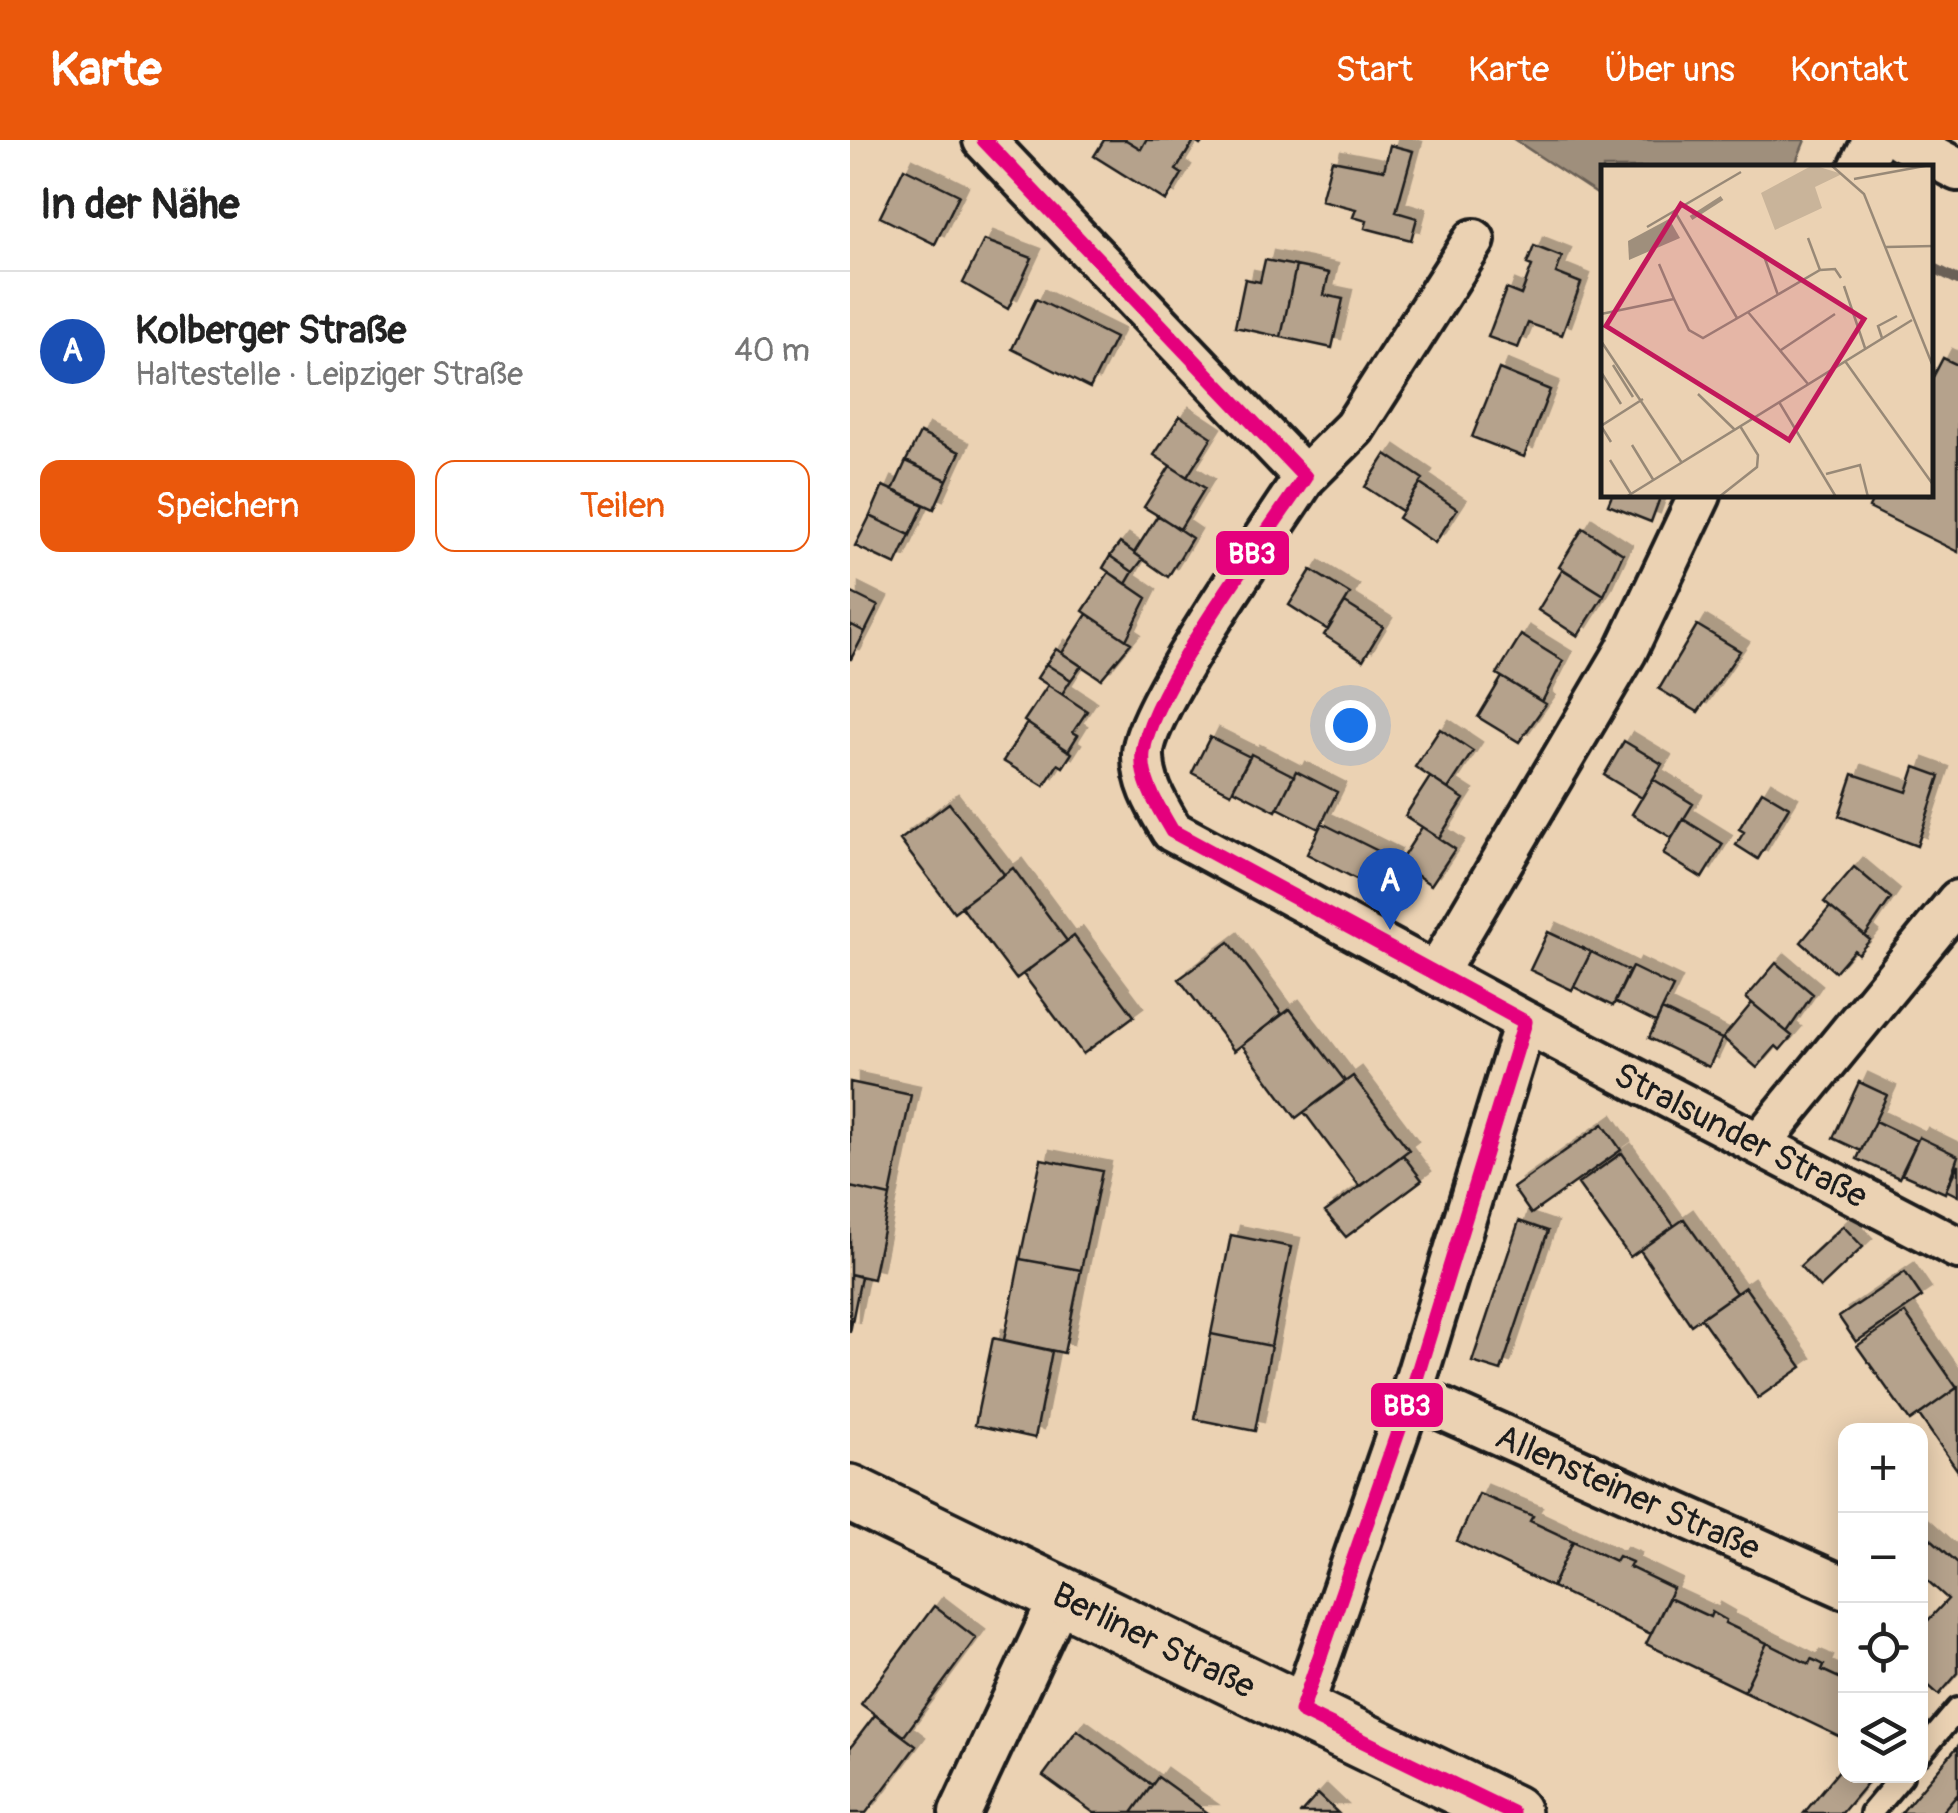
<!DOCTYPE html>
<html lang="de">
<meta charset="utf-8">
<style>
:root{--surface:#fff;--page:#f6f6f6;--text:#222;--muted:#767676;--line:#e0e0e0;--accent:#ea580c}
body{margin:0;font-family:Pangolin,sans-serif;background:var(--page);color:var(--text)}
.controls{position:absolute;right:30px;bottom:30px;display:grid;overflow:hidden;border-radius:20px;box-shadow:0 5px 25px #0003}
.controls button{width:90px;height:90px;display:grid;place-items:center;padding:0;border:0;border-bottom:2px solid var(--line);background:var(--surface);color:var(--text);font:50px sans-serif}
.you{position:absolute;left:500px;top:585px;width:35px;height:35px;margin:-25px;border:8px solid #fff;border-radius:50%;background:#1a73e8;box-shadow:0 0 0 15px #1a73e833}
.badge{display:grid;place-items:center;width:65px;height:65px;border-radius:50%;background:var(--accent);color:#fff;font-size:32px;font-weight:700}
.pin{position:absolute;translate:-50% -82px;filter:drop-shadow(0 2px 5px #0008)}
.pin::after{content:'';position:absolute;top:52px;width:35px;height:30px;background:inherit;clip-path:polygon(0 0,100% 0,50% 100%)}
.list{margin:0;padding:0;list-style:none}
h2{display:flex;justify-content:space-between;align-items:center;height:130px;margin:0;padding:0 40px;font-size:42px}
h2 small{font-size:32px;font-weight:400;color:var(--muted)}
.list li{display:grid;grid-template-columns:65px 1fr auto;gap:30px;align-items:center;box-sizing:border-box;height:160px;padding:0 40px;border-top:2px solid var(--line)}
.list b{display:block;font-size:38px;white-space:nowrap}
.list p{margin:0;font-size:32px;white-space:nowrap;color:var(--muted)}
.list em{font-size:32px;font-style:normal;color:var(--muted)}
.actions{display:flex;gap:20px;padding:30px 40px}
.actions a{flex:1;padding:22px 0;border:2px solid var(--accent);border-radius:20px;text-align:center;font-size:35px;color:var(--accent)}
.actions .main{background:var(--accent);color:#fff}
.icon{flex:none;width:55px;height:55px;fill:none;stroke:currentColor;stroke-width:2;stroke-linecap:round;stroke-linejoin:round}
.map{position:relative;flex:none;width:1108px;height:1673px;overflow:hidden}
header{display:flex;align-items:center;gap:60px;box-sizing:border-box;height:140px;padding:0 50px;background:var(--accent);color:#fff}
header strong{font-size:48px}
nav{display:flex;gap:55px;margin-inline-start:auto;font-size:35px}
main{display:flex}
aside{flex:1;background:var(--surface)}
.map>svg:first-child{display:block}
.water{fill:#9f8f7c;stroke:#6b6156;stroke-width:2.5}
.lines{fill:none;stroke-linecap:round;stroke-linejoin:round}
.stream{stroke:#6b6156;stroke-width:10}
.building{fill:#b5a28c;stroke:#1c1c1c;stroke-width:2.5;filter:url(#shadow)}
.service-casing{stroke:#1c1c1c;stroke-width:28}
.minor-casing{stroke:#1c1c1c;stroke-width:48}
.secondary-casing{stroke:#1c1c1c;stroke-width:62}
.service{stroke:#ebd2b3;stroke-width:20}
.minor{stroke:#ebd2b3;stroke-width:40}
.secondary{stroke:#ebd2b3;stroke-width:55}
.bus-1-casing{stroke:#ebd2b3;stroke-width:22}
.bus-1{stroke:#e5007d;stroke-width:15}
.labels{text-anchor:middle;stroke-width:8;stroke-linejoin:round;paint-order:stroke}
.street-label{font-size:35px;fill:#1c1c1c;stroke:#ebd2b3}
.inset-river{fill:none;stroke:#9f8f7c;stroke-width:5}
.inset-road{fill:none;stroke:#988977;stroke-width:2.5}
.view{fill:#c2185b;fill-opacity:0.15;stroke:#c2185b;stroke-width:5}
.inset-edge{fill:none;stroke:#1c1c1c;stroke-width:5}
.line-badge{stroke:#ebd2b3;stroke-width:4}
.badge-label{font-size:28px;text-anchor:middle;font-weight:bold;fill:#fff}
</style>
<header>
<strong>Karte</strong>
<nav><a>Start</a><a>Karte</a><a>Über uns</a><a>Kontakt</a></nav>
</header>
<main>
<aside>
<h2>In der Nähe<small></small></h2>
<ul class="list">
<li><span class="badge" style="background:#1a4fb4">A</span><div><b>Kolberger Straße</b><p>Haltestelle · Leipziger Straße</p></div><em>40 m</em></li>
</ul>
<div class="actions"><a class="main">Speichern</a><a>Teilen</a></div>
</aside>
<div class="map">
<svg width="1108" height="1673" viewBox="0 0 1108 1673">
<defs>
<filter id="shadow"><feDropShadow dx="9" dy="-9" stdDeviation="0" flood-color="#0004"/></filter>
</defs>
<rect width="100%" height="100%" fill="#ebd2b3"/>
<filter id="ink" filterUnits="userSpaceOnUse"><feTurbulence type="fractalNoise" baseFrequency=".01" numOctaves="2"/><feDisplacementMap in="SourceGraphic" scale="20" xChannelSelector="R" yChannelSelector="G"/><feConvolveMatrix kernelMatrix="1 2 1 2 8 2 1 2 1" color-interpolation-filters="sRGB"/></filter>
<g filter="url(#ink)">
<!-- water -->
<path class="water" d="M 665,0 L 955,0 L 944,27 L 753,28 L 753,58 Z"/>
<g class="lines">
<!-- stream -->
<path class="stream" d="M 1080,126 L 1108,140"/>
</g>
<!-- building -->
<path class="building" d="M 254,0 L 276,0 L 291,9 L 296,0 L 354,0 L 350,5 L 344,1 L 326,30 L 332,34 L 316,61 L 244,16 Z
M 540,5 L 563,11 L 546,72 L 567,78 L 561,100 L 515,88 L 517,81 L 503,77 L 506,69 L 471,60 L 482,20 L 534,30 Z
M 54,28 L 109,55 L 85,104 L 30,77 Z
M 134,100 L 182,118 L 158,169 L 113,143 Z
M 684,106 L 712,117 L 706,133 L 731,143 L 712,195 L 678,183 L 668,208 L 638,197 L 656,149 L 671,155 L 682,126 L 677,124 Z
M 415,120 L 446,126 L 431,197 L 385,187 L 395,139 L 410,142 Z
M 446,126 L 479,133 L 474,155 L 493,159 L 482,208 L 431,197 Z
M 186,159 L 265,198 L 240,248 L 162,209 Z
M 1093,218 L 1108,225 L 1108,412 L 1019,368 L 1025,355 L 1080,355 L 1080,243 Z
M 649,229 L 700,250 L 674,317 L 622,297 Z
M 330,276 L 362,297 L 337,337 L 304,315 Z
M 70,293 L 110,312 L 97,340 L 56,321 Z
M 536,314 L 573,339 L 552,371 L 515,347 Z
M 56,321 L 97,340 L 84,369 L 43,350 Z
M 320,326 L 355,348 L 330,389 L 294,367 Z
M 570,344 L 607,369 L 585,403 L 548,378 Z
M 33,346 L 74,365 L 60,395 L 20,376 Z
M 762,355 L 811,355 L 801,382 L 758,365 Z
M 308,375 L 342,398 L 318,437 L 284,413 Z
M 20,376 L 60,395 L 46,425 L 5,406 Z
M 733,388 L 773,414 L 754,455 L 709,427 Z
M 270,403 L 293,419 L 283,432 L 260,416 Z
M 260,416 L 283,432 L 276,444 L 253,428 Z
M 713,429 L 754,455 L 728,496 L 688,470 Z
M 461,430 L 500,454 L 478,490 L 439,465 Z
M 259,432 L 297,458 L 276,500 L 233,471 Z
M 0,452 L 28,466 L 15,492 L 0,484 Z
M 495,463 L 533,487 L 513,520 L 474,495 Z
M 237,474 L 281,503 L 251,539 L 212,513 Z
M 0,484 L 15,492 L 1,519 L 0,519 Z
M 847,485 L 890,511 L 848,572 L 809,549 Z
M 671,495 L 713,521 L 692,562 L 647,534 Z
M 206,509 L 231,526 L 221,540 L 196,524 Z
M 196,524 L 221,540 L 212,554 L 187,538 Z
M 652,537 L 696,564 L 669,602 L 628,577 Z
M 198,545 L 237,571 L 223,592 L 228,595 L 218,611 L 174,581 Z
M 177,583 L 222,613 L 213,627 L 208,624 L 194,646 L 153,621 Z
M 590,589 L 623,611 L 598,649 L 565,627 Z
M 360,597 L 400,617 L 381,653 L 342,633 Z
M 774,601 L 812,624 L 792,658 L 754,635 Z
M 401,614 L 444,636 L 426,671 L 383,649 Z
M 1065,627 L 1090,636 L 1067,706 L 989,676 L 1003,634 L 1057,652 Z
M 446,631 L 487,652 L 469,689 L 428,668 Z
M 580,637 L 614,659 L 589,698 L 555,676 Z
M 803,639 L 843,664 L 822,698 L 782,674 Z
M 912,651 L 939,667 L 908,719 L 886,705 L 894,692 L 889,689 Z
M 99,663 L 154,734 L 104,772 L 50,700 Z
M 833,679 L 873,704 L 852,738 L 813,714 Z
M 472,683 L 542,718 L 526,749 L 457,714 Z
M 572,687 L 605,709 L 581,745 L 549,723 Z
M 1004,727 L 1041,758 L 1015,796 L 974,762 Z
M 163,728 L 217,801 L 166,839 L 111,766 Z
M 980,767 L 1020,800 L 1008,814 L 1004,810 L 985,832 L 951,802 Z
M 698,792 L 741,812 L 722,850 L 680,830 Z
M 224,796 L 284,876 L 233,914 L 173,834 Z
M 379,802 L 432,874 L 384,911 L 329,839 Z
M 741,812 L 779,831 L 763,866 L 724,847 Z
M 926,823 L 963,854 L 937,892 L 896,858 Z
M 782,827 L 823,847 L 806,882 L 765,862 Z
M 902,863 L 942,896 L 930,910 L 926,906 L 907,928 L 873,898 Z
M 440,869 L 495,941 L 446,978 L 392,905 Z
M 812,870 L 872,899 L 859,927 L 799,898 Z
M 503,936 L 559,1010 L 510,1047 L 454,972 Z
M 0,942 L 61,955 L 40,1056 L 0,1047 Z
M 1009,942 L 1037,955 L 1011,1011 L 983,998 Z
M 1025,981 L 1067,1001 L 1049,1038 L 1007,1019 Z
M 753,984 L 771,1010 L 681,1074 L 663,1048 Z
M 1069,997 L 1108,1016 L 1095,1053 L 1052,1034 Z
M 772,1013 L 824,1086 L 780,1117 L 728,1044 Z
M 553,1015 L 572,1040 L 496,1097 L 475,1072 Z
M 191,1019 L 252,1031 L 231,1130 L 170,1119 Z
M 1108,1024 L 1108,1056 L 1096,1050 Z
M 0,1047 L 40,1056 L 23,1139 L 0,1134 Z
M 834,1079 L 886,1153 L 841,1185 L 790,1110 Z
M 669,1081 L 698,1091 L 651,1231 L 622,1222 Z
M 993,1086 L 1013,1107 L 970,1148 L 950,1126 Z
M 381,1095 L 441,1107 L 421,1206 L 361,1194 Z
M 170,1119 L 231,1130 L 214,1213 L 154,1200 Z
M 1055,1132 L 1072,1157 L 1006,1202 L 989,1177 Z
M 0,1134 L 11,1137 L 0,1192 Z
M 895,1147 L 952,1227 L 908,1258 L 851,1178 Z
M 1055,1173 L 1107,1248 L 1060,1281 L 1007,1206 Z
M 361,1194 L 421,1206 L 405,1291 L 345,1279 Z
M 143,1198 L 202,1211 L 185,1298 L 125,1285 Z
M 1108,1247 L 1108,1331 L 1069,1275 Z
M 629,1354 L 683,1376 L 680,1381 L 723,1401 L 702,1447 L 607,1401 Z
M 1070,1389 L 1108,1423 L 1108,1533 L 1089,1555 L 1070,1538 L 1070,1489 L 1098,1459 L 1070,1434 Z
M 723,1401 L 765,1421 L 768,1416 L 782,1422 L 779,1427 L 823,1448 L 801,1494 L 702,1447 Z
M 819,1458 L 860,1477 L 862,1472 L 876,1480 L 875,1483 L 917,1503 L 894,1551 L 796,1504 Z
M 84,1466 L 126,1498 L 54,1596 L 11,1564 Z
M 917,1503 L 959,1524 L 961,1519 L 968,1522 L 974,1525 L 972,1530 L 996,1541 L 996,1587 L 990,1597 L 894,1551 Z
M 25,1575 L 66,1606 L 16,1673 L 0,1673 L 0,1608 Z
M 227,1590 L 302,1645 L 282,1673 L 244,1673 L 193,1636 Z
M 1108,1606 L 1108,1653 L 1091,1673 L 1051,1673 Z
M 996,1622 L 996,1636 L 1023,1636 L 992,1673 L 954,1673 Z
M 308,1637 L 358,1673 L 282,1673 Z
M 1108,1653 L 1108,1673 L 1091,1673 Z
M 468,1654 L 488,1673 L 451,1673 Z"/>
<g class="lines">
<!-- service casing -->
<g class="service-casing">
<path id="service" d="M 1070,1614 L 1108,1569
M 1021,1673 L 1052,1636"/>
</g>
<!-- minor casing -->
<g class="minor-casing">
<path id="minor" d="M 134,0 L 455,337 C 423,387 295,567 293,613 C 292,643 308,667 322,691 L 675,882 L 561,1255 L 451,1571
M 1052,0 L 1108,30
M 1010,28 L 1024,0
M 455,337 L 504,288 L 624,100
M 587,832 L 776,511 L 850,355
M 675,882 L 1108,1108
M 909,1004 L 1108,761
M 561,1255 L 996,1448
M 110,1673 L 211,1456"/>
</g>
<!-- secondary casing -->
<g class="secondary-casing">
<path id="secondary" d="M 0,1353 L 662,1673"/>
</g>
<!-- service -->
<use href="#service" class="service"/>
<!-- minor -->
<use href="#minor" class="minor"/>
<!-- secondary -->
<use href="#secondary" class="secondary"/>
<!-- bus-1 casing -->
<g class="bus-1-casing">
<path id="bus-1" d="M 134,0 L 455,337 C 416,396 300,550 293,613 C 290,641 309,668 322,691 L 675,882 L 561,1255 L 451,1571 L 662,1673"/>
</g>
<!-- bus-1 -->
<use href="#bus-1" class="bus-1"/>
</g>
</g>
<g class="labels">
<!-- street labels -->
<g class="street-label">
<text transform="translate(891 995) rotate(27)" y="12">Stralsunder Straße</text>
<text transform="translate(778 1352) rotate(24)" y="12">Allensteiner Straße</text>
<text transform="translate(304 1500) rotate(26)" y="12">Berliner Straße</text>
</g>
</g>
<!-- overview -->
<g transform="translate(751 25)">
<rect width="332" height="332" fill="#ebd2b3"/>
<path d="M 212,0 L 241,9 L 214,22 L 221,43 L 174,65 L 160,28 Z" fill="#c9b49a"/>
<path d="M 68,54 L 79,73 L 28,95 L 27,76 Z" fill="#9f8f7c"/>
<path class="inset-river" d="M 90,53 L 121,33"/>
<path class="inset-road" d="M 230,0 L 263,29 L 333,204M 253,14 L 329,0M 74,47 L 136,153M 46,62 L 140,7M 207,73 L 219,105M 285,82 L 333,81M 163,91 L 177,130M 58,99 L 73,134M 243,121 L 264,183M 147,147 L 219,105 L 234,104 L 240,113M 0,149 L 73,134 L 88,165 L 102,173 L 147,147 L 207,219M 281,173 L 277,161 L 296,151M 0,176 L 81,298M 180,185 L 234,149M 244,196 L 333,321M 12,200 L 32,232M 0,207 L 20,239M 97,229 L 134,265M 178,237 L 235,332M 10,277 L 0,261 L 42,234M 31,280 L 53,316M 9,295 L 30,329M 225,309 L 259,300 L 267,332M 25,332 L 311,155M 118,332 L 156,302 L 157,290 L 139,261"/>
<path class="view" d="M 80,39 L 263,154 L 188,275 L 5,161 Z"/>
<rect width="332" height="332" class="inset-edge"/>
</g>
<g class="line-badge">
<rect x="364" y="389" width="77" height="48" rx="10" fill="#e5007d"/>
<rect x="519" y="1241" width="76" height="48" rx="10" fill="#e5007d"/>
</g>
<g class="badge-label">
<text x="402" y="423">BB3</text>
<text x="557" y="1275">BB3</text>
</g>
</svg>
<div class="controls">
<button>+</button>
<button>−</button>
<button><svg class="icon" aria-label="locate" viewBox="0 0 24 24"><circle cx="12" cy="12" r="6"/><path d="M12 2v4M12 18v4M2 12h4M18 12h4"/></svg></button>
<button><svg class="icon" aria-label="layers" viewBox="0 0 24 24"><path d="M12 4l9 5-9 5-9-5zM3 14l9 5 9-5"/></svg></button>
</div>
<div class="you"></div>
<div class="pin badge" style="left:540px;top:790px;background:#1a4fb4">A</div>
</div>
</main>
